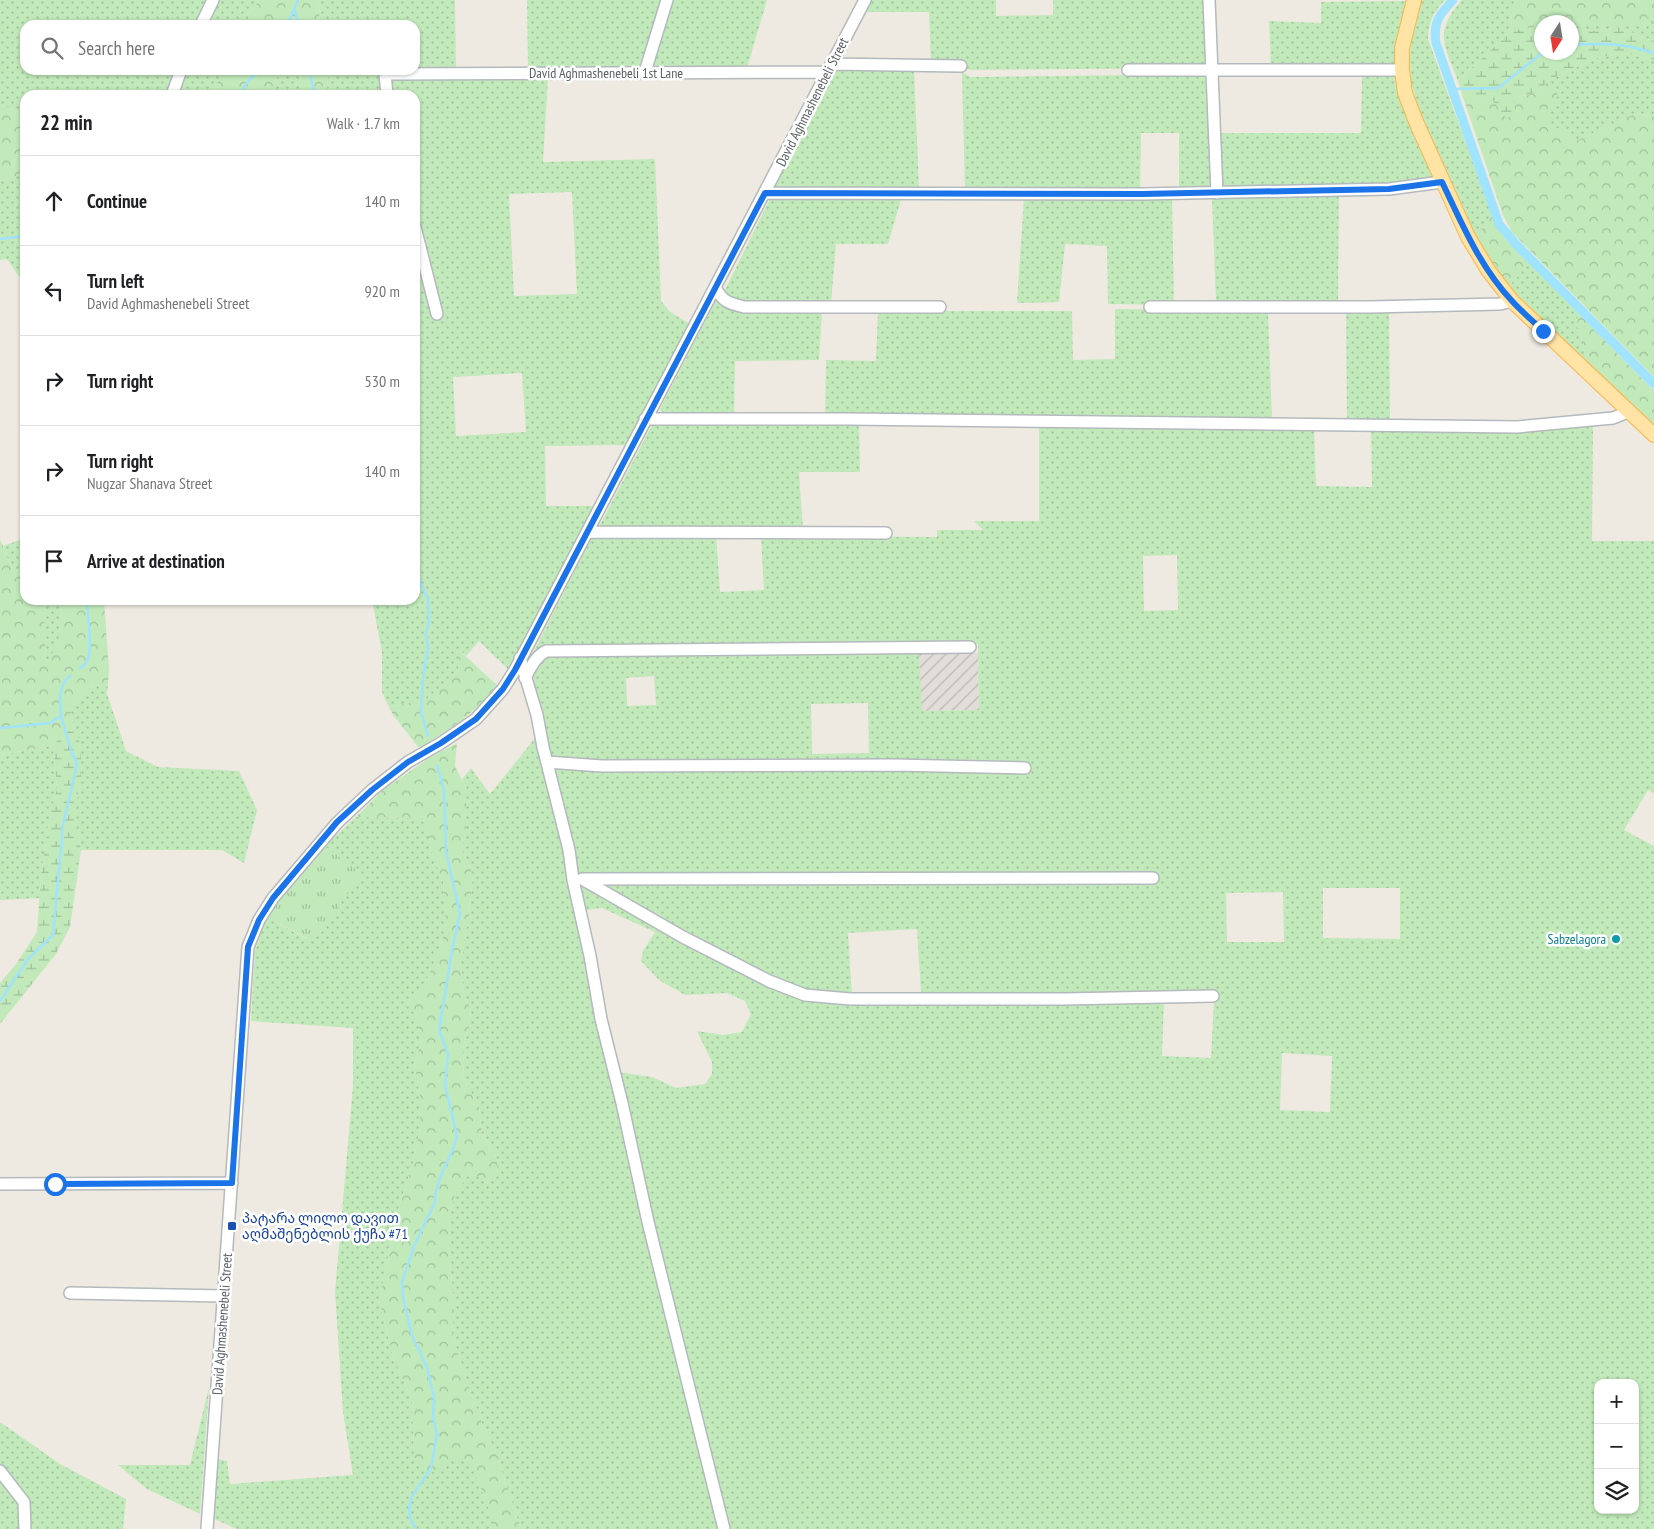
<!DOCTYPE html>
<meta charset="utf-8">
<style>
:root{--surface:#fff;--page:#f6f6f6;--text:#202124;--muted:#757577;--line:#e0e0e0}
body{margin:0;font-family:"PT Sans Narrow","Noto Sans Georgian",sans-serif;background:var(--page);color:var(--text)}
.controls{position:absolute;right:15px;bottom:15px;display:grid;overflow:hidden;border-radius:10px;box-shadow:0 1px 4px #0004}
.controls button{width:45px;height:45px;display:grid;place-items:center;padding:0;border:0;border-bottom:1px solid var(--line);background:var(--surface);color:var(--text);font:25px sans-serif}
.compass{position:absolute;left:1534px;top:15px;width:45px;height:45px;border-radius:50%;background:var(--surface);box-shadow:0 1px 4px #0004;rotate:192deg}
.stop{position:absolute;width:15px;height:15px;margin:-11px;border:4px solid #1a73e8;border-radius:50%;background:#fff}
.stop.end{background:#1a73e8;border-color:#fff;box-shadow:0 1px 5px #0008}
.list{margin:0;padding:0;list-style:none}
h2{display:flex;justify-content:space-between;align-items:center;height:65px;margin:0;padding:0 20px;font-size:21px}
h2 small{font-size:16px;font-weight:400;color:var(--muted)}
.list li{display:grid;grid-template-columns:32px 1fr auto;gap:15px;align-items:center;box-sizing:border-box;height:90px;padding:0 20px;border-top:1px solid var(--line)}
.list b{display:block;font-size:19px;white-space:nowrap}
.list p{margin:0;font-size:16px;white-space:nowrap;color:var(--muted)}
.list em{font-size:16px;font-style:normal;color:var(--muted)}
.icon{flex:none;width:28px;height:28px;fill:none;stroke:currentColor;stroke-width:2;stroke-linecap:round;stroke-linejoin:round}
.map{position:relative;flex:none;width:1654px;height:1529px;overflow:hidden}
.search{position:absolute;background:var(--surface);box-shadow:0 1px 4px #0004;left:20px;top:20px;width:400px;height:55px;display:flex;align-items:center;gap:12px;box-sizing:border-box;padding:0 18px;border-radius:15px;color:var(--muted);font-size:19px}
.panel{position:absolute;background:var(--surface);box-shadow:0 1px 4px #0004;left:20px;top:90px;width:400px;height:515px;border-radius:15px}
.map>svg:first-child{display:block}
.industrial{fill:url(#industrial-furrows)}
.grass{fill:url(#grass-dots);fill-rule:evenodd}
.forest{fill:url(#forest-crowns)}
.wetland{fill:url(#wetland-marsh)}
.park{fill:url(#park-tufts)}
.lines{fill:none;stroke-linecap:round;stroke-linejoin:round}
.stream{stroke:#a0e3ff;stroke-width:2.5}
.canal{stroke:#a0e3ff;stroke-width:9}
.minor-casing{stroke:#b4b9bd;stroke-width:14}
.major-casing{stroke:#ffb349;stroke-width:16}
.minor{stroke:#fff;stroke-width:11}
.major{stroke:#ffe4a5;stroke-width:14}
.route{stroke:#1a73e8;stroke-width:6}
.culture-dot{fill:#0f9aa8;stroke:#fff;stroke-width:2}
.transit-dot{fill:#1a4fb4;stroke:#fff;stroke-width:2}
.labels{text-anchor:middle;stroke-width:5;stroke-linejoin:round;paint-order:stroke}
.street-label{font-size:14px;fill:#5a6064;stroke:#fff}
.culture-label{font-size:14px;fill:#0d838f;stroke:#fff;text-anchor:end}
.transit-label{font-size:14px;fill:#164399;stroke:#fff;text-anchor:start}
</style>
<div class="map">
<svg width="1654" height="1529" viewBox="0 0 1654 1529">
<defs>
<pattern id="industrial-furrows" width="10" height="10" patternUnits="userSpaceOnUse" patternTransform="scale(1.25)"><rect width="10" height="10" fill="#e2ddd9"/><path d="M-1 1l2-2M0 10L10 0M9 11l2-2" fill="none" stroke="#bab7b4"/></pattern>
<pattern id="grass-dots" width="8" height="8" patternUnits="userSpaceOnUse" patternTransform="scale(1.25)"><rect width="8" height="8" fill="#c1e9ba"/><path d="M2 2h.1M6 6h.1" fill="none" stroke="#a0c09b" stroke-width="1.8" stroke-linecap="round"/></pattern>
<pattern id="forest-crowns" width="20" height="18" patternUnits="userSpaceOnUse" patternTransform="scale(1.25)"><rect width="20" height="18" fill="#c1e9ba"/><path d="M2 6a3 3 0 1 1 6 0M12 15a3 3 0 1 1 6 0" fill="none" stroke="#a0c09b"/></pattern>
<pattern id="wetland-marsh" width="20" height="14" patternUnits="userSpaceOnUse" patternTransform="scale(1.25)"><rect width="20" height="14" fill="#c1e9ba"/><path d="M1 5h8M5 5V1M11 12h8M15 12V8" fill="none" stroke="#a0c09b"/></pattern>
<pattern id="park-tufts" width="24" height="20" patternUnits="userSpaceOnUse" patternTransform="scale(1.25)"><rect width="24" height="20" fill="#c1e9ba"/><path d="M3 7l-1-3M5 7V3M7 7l1-3M15 17l-1-3M17 17v-4M19 17l1-3" fill="none" stroke="#a0c09b"/></pattern>
</defs>
<rect width="100%" height="100%" fill="#eeeae1"/>
<!-- industrial -->
<path class="industrial" d="M 919,653 L 978,653 L 979,710 L 921,711 Z"/>
<!-- grass -->
<path class="grass" d="M 0,0 L 260,0 L 239,25 L 25,25 L 25,70 L 223,70 L 212,95 L 25,95 L 25,115 L 0,104 Z
M 320,0 L 455,0 L 456,70 L 528,69 L 527,0 L 662,0 L 638,76 L 548,77 L 543,162 L 655,159 L 661,301 L 670,312 L 690,324 L 628,445 L 545,446 L 546,506 L 597,506 L 510,671 L 479,641 L 466,656 L 461,651 L 458,670 L 427,699 L 389,707 L 382,692 L 382,652 L 372,600 L 415,600 L 415,95 L 329,95 L 327,89 L 328,70 L 415,70 L 415,25 L 319,25 ZM 572,192 L 577,294 L 514,296 L 509,194 ZM 522,373 L 526,432 L 456,436 L 453,377 Z
M 671,0 L 767,0 L 747,68 L 656,68 L 652,64 Z
M 871,0 L 996,0 L 996,16 L 1053,15 L 1053,0 L 1206,0 L 1209,68 L 970,70 L 958,64 L 931,63 L 929,12 L 865,12 Z
M 1421,0 L 1445,0 C 1433,13 1429,20 1428,39 L 1492,215 L 1474,239 L 1418,107 L 1411,82 L 1410,58 L 1411,37 Z
M 1462,0 L 1516,0 L 1512,9 L 1511,31 L 1458,81 C 1444,44 1433,33 1462,0 Z
M 1407,1 L 1398,35 L 1397,68 L 1271,68 L 1269,21 L 1321,23 L 1321,2 Z
M 1648,16 L 1654,20 L 1654,41 L 1618,27 L 1597,31 L 1572,28 L 1572,25 L 1645,25 Z
M 1627,53 L 1654,61 L 1654,115 L 1635,114 L 1578,140 L 1551,125 L 1551,109 L 1557,92 L 1549,80 L 1596,58 Z
M 837,66 L 914,68 L 919,190 L 771,190 Z
M 284,70 L 299,70 L 304,95 L 268,95 L 279,74 Z
M 962,72 L 970,77 L 1209,74 L 1213,189 L 1179,190 L 1179,133 L 1141,133 L 1140,191 L 965,190 Z
M 1362,75 L 1396,75 L 1436,179 L 1388,185 L 1221,189 L 1219,133 L 1361,133 Z
M 25,173 L 25,285 L 7,259 L 0,260 L 0,182 Z
M 1339,193 L 1338,303 L 1216,303 L 1212,196 Z
M 902,196 L 888,244 L 836,244 L 831,303 L 747,304 L 723,294 L 771,197 Z
M 1172,197 L 1174,305 L 1108,304 L 1107,246 L 1065,244 L 1059,302 L 1017,303 L 1024,198 Z
M 1530,263 L 1578,313 L 1577,326 L 1583,341 L 1586,362 L 1533,314 L 1508,287 Z
M 716,300 L 730,308 L 745,313 L 822,311 L 819,360 L 735,361 L 734,415 L 662,413 L 660,409 Z
M 1115,309 L 1268,311 L 1272,419 L 825,415 L 826,360 L 876,361 L 878,311 L 1072,311 L 1073,360 L 1115,359 Z
M 1389,311 L 1390,420 L 1347,419 L 1346,312 Z
M 859,421 L 860,472 L 799,472 L 803,530 L 601,527 L 600,525 L 653,423 Z
M 1039,424 L 1314,427 L 1316,486 L 1372,487 L 1371,428 L 1515,431 L 1587,427 L 1593,424 L 1592,541 L 1654,541 L 1654,793 L 1648,790 L 1624,830 L 1654,846 L 1654,1529 L 727,1529 L 617,1072 L 652,1077 L 676,1088 L 705,1084 L 712,1074 L 712,1062 L 697,1031 L 723,1035 L 742,1032 L 751,1014 L 745,1001 L 727,993 L 685,995 L 659,980 L 641,961 L 643,951 L 655,932 L 602,908 L 585,910 L 532,671 L 546,654 L 919,653 L 922,711 L 979,710 L 978,644 L 546,647 L 531,657 L 593,535 L 716,535 L 720,592 L 764,590 L 761,536 L 937,537 L 937,530 L 983,530 L 974,521 L 1039,521 ZM 1177,555 L 1178,610 L 1144,611 L 1143,556 ZM 654,676 L 656,705 L 627,706 L 626,678 ZM 868,703 L 869,753 L 812,754 L 811,704 ZM 1323,888 L 1400,888 L 1400,939 L 1323,938 ZM 1283,892 L 1284,942 L 1227,942 L 1226,893 ZM 917,929 L 921,992 L 852,996 L 848,933 ZM 1164,999 L 1214,1001 L 1211,1058 L 1162,1056 ZM 1282,1053 L 1332,1056 L 1330,1112 L 1280,1110 ZM 1598,1383 L 1635,1383 L 1635,1510 L 1598,1510 Z
M 25,538 L 25,581 L 10,564 L 3,546 Z
M 42,600 L 62,600 L 61,637 L 46,666 L 44,603 Z
M 108,684 L 107,694 L 126,751 L 158,767 L 239,771 L 257,810 L 244,863 L 222,850 L 81,850 L 74,811 L 81,783 L 81,746 L 75,731 L 70,710 L 89,687 Z
M 536,737 L 553,788 L 576,910 L 648,1248 L 710,1487 L 719,1529 L 521,1529 L 495,1450 L 483,1426 L 461,1366 L 452,1332 L 454,1311 L 449,1245 L 450,1214 L 456,1191 L 469,1174 L 491,1180 L 497,1159 L 482,1133 L 479,1107 L 464,1079 L 463,1049 L 471,1010 L 463,991 L 461,963 L 469,916 L 473,875 L 462,850 L 466,827 L 466,788 L 462,779 L 471,768 L 490,794 Z
M 51,746 L 54,754 L 57,789 L 49,818 L 41,875 L 40,898 L 0,900 L 0,755 Z
M 356,817 L 414,818 L 426,823 L 431,850 L 443,881 L 446,926 L 437,957 L 423,989 L 410,1000 L 422,1039 L 414,1065 L 420,1093 L 420,1130 L 413,1163 L 397,1213 L 379,1301 L 394,1360 L 412,1399 L 414,1456 L 471,1461 L 496,1529 L 237,1529 L 212,1518 L 216,1459 L 227,1461 L 230,1484 L 353,1475 L 343,1412 L 335,1292 L 353,1086 L 353,1028 L 251,1021 L 255,951 L 267,917 L 307,939 L 328,921 L 325,846 Z
M 209,1387 L 200,1514 L 147,1489 L 118,1465 L 190,1465 Z
M 0,1422 L 60,1464 L 126,1499 L 123,1529 L 0,1529 Z"/>
<!-- forest -->
<path class="forest" d="M 260,0 L 320,0 L 319,25 L 239,25 Z
M 1516,0 L 1654,0 L 1654,20 L 1648,16 L 1645,25 L 1572,25 L 1572,22 L 1542,22 L 1541,27 L 1511,31 L 1512,9 Z
M 223,70 L 284,70 L 279,74 L 268,95 L 212,95 Z
M 299,70 L 328,70 L 327,89 L 329,95 L 304,95 Z
M 1549,80 L 1558,92 L 1551,109 L 1551,125 L 1578,140 L 1635,114 L 1654,115 L 1654,377 L 1512,232 L 1503,215 L 1463,97 L 1514,98 L 1539,92 Z
M 0,104 L 25,115 L 25,173 L 0,182 Z
M 1492,215 L 1499,230 L 1530,263 L 1508,287 L 1474,239 Z
M 1578,313 L 1654,391 L 1654,426 L 1586,362 L 1583,341 L 1577,326 Z
M 25,315 L 25,421 C 19,385 19,350 25,315 Z
M 0,539 L 10,564 L 25,581 L 25,600 L 42,600 L 44,603 L 46,665 L 61,637 L 62,600 L 104,600 L 109,669 L 108,684 L 89,687 L 70,710 L 74,727 L 51,746 L 0,755 Z
M 460,651 L 499,687 C 476,711 448,731 419,748 L 393,715 L 389,707 L 427,699 L 458,670 Z
M 457,743 L 455,766 L 466,788 L 466,827 L 462,850 L 473,875 L 469,916 L 461,963 L 463,991 L 471,1010 L 463,1049 L 464,1079 L 479,1107 L 482,1133 L 497,1159 L 498,1172 L 491,1180 L 469,1174 L 456,1191 L 450,1214 L 449,1245 L 454,1311 L 452,1332 L 461,1366 L 483,1426 L 495,1450 L 521,1529 L 496,1529 L 471,1462 L 449,1460 L 430,1474 L 421,1467 L 414,1456 L 412,1399 L 394,1360 L 379,1301 L 397,1213 L 413,1163 L 420,1130 L 420,1093 L 414,1065 L 422,1039 L 409,1000 L 423,988 L 437,957 L 446,926 L 443,881 L 431,850 L 425,823 L 414,818 L 356,817 L 383,790 L 429,758 Z"/>
<!-- wetland -->
<path class="wetland" d="M 1534,27 L 1541,27 L 1542,52 L 1572,52 L 1572,28 L 1597,31 L 1618,27 L 1654,41 L 1654,61 L 1627,53 L 1596,58 L 1549,80 L 1539,92 L 1514,98 L 1515,115 L 1506,118 L 1491,98 L 1463,97 L 1458,81 L 1511,31 Z
M 74,727 L 81,746 L 81,783 L 74,811 L 81,850 L 70,927 L 56,954 L 0,1024 L 0,983 L 16,964 L 37,932 L 41,875 L 49,818 L 57,789 L 54,754 L 51,746 Z"/>
<!-- park -->
<path class="park" d="M 325,846 L 362,874 L 328,921 L 308,939 L 267,917 L 288,889 Z"/>
<g class="lines">
<!-- stream -->
<path class="stream" d="M 295,10 L 299,25
M 281,25 L 289,20 L 298,0
M 1572,45 C 1605,43 1621,43 1654,53
M 309,70 L 315,95
M 1452,89 L 1498,88 L 1541,54 L 1547,52
M 240,95 L 245,85 L 258,70
M 0,239 L 25,236
M 415,570 L 428,600 L 429,621 L 426,634 L 428,648 L 423,677 L 421,712 L 428,736
M 80,668 C 82,667 84,665 86,663 C 94,652 87,614 87,600
M 0,728 L 50,723 L 61,716 C 60,700 57,687 70,676
M 0,1001 L 28,959 L 53,935 L 63,825 L 77,765 L 69,744 L 61,716
M 416,1529 L 410,1518 L 409,1509 L 412,1496 L 431,1468 L 437,1434 L 433,1417 L 434,1398 L 427,1367 L 412,1336 L 403,1297 L 402,1282 L 414,1246 L 435,1202 L 436,1191 L 441,1175 L 454,1147 L 457,1136 L 445,1085 L 448,1053 L 439,1031 L 452,950 L 460,914 L 446,852 L 444,790 L 437,766"/>
<!-- canal -->
<path class="canal" d="M 1453,0 C 1439,15 1433,22 1436,43 L 1499,224 L 1515,243 L 1654,384"/>
<!-- minor casing -->
<g class="minor-casing">
<path id="minor" d="M 1209,0 L 1217,193
M 201,25 L 213,0
M 831,64 L 961,66
M 1128,70 L 1402,70
M 645,72 L 667,0
M 172,95 L 181,70
M 387,95 L 385,74 L 827,72
M 765,193 L 1142,194 L 1389,189 L 1442,182
M 415,227 L 437,314
M 715,287 C 723,302 728,303 744,307 L 940,307
M 1150,307 L 1370,307 L 1500,304 L 1512,301
M 645,419 L 848,419 L 1517,427 L 1613,418 L 1628,412
M 587,532 L 886,533
M 520,658 L 537,715 L 543,747 L 569,850 L 573,880 L 590,956 L 601,1019 L 622,1103 L 648,1222 L 724,1529
M 525,678 C 531,667 535,657 546,651 L 970,647
M 547,762 L 602,766 L 894,765 L 1025,768
M 582,879 L 683,937 L 769,981 L 805,995 L 850,999 L 1064,999 L 1213,996
M 582,879 L 1153,878
M 0,1184 L 232,1183
M 70,1293 L 224,1296
M 0,1471 L 24,1502 L 25,1529
M 207,1529 L 248,947 L 259,920 L 273,898 L 337,823 L 372,790 L 408,762 L 441,743 L 476,719 L 503,689 L 515,670 L 865,0"/>
</g>
<!-- major casing -->
<g class="major-casing">
<path id="major" d="M 1414,0 L 1402,48 L 1402,70 L 1405,93 L 1417,124 L 1468,237 L 1488,270 L 1512,301 L 1654,435"/>
</g>
<!-- minor -->
<use href="#minor" class="minor"/>
<!-- major -->
<use href="#major" class="major"/>
</g>
<g class="lines">
<!-- route -->
<path class="route" d="M 55,1184 L 232,1183 L 248,947 L 259,920 L 273,898 L 337,822 L 372,790 L 408,762 L 441,743 L 476,719 L 503,689 L 515,670 L 765,193 L 1142,194 L 1389,189 L 1442,182 C 1462,224 1480,267 1512,301 C 1522,312 1533,321 1543,331"/>
</g>
<!-- markers -->
<circle class="culture-dot" cx="1616" cy="939" r="5"/>
<rect class="transit-dot" x="227" y="1221" width="10" height="10" rx="2.5"/>
<g class="labels">
<!-- street labels -->
<g class="street-label">
<text x="606" y="78">David Aghmashenebeli 1st Lane</text>
<text transform="translate(812 102) rotate(-63)" y="5">David Aghmashenebeli Street</text>
<text transform="translate(222 1324) rotate(-86)" y="5">David Aghmashenebeli Street</text>
</g>
<!-- culture labels -->
<g class="culture-label">
<text x="1606" y="944">Sabzelagora</text>
</g>
<!-- transit labels -->
<g class="transit-label">
<text x="242" y="1223">პატარა ლილო დავით<tspan x="242" dy="16">აღმაშენებლის ქუჩა #71</tspan></text>
</g>
</g>
</svg>
<div class="controls">
<button>+</button>
<button>−</button>
<button><svg class="icon" aria-label="layers" viewBox="0 0 24 24"><path d="M12 4l9 5-9 5-9-5zM3 14l9 5 9-5"/></svg></button>
</div>
<svg class="compass" viewBox="-18 -18 36 36"><path d="M0-13l5 13h-10z" fill="#e53935"/><path d="M0 13l5-13h-10z" fill="#757577"/></svg>
<div class="stop" style="left:55px;top:1184px"></div>
<div class="stop end" style="left:1543px;top:331px"></div>
<div class="search"><svg class="icon" aria-label="search" viewBox="0 0 24 24"><circle cx="10" cy="10" r="6"/><path d="M15 15l6 6"/></svg>Search here</div>
<section class="panel">
<h2>22 min<small>Walk · 1.7 km</small></h2>
<ul class="list">
<li><svg class="icon" aria-label="ahead" viewBox="0 0 24 24"><path d="M12 20V5M6 11l6-6 6 6"/></svg><div><b>Continue</b></div><em>140 m</em></li>
<li><svg class="icon" aria-label="left" viewBox="0 0 24 24"><path d="M17 20v-9H6M10 6l-5 5 5 5"/></svg><div><b>Turn left</b><p>David Aghmashenebeli Street</p></div><em>920 m</em></li>
<li><svg class="icon" aria-label="right" viewBox="0 0 24 24"><path d="M7 20v-9h11M14 6l5 5-5 5"/></svg><div><b>Turn right</b></div><em>530 m</em></li>
<li><svg class="icon" aria-label="right" viewBox="0 0 24 24"><path d="M7 20v-9h11M14 6l5 5-5 5"/></svg><div><b>Turn right</b><p>Nugzar Shanava Street</p></div><em>140 m</em></li>
<li><svg class="icon" aria-label="arrive" viewBox="0 0 24 24"><path d="M6 21V4h12l-3 4 3 4H6"/></svg><div><b>Arrive at destination</b></div></li>
</ul>
</section>
</div>
